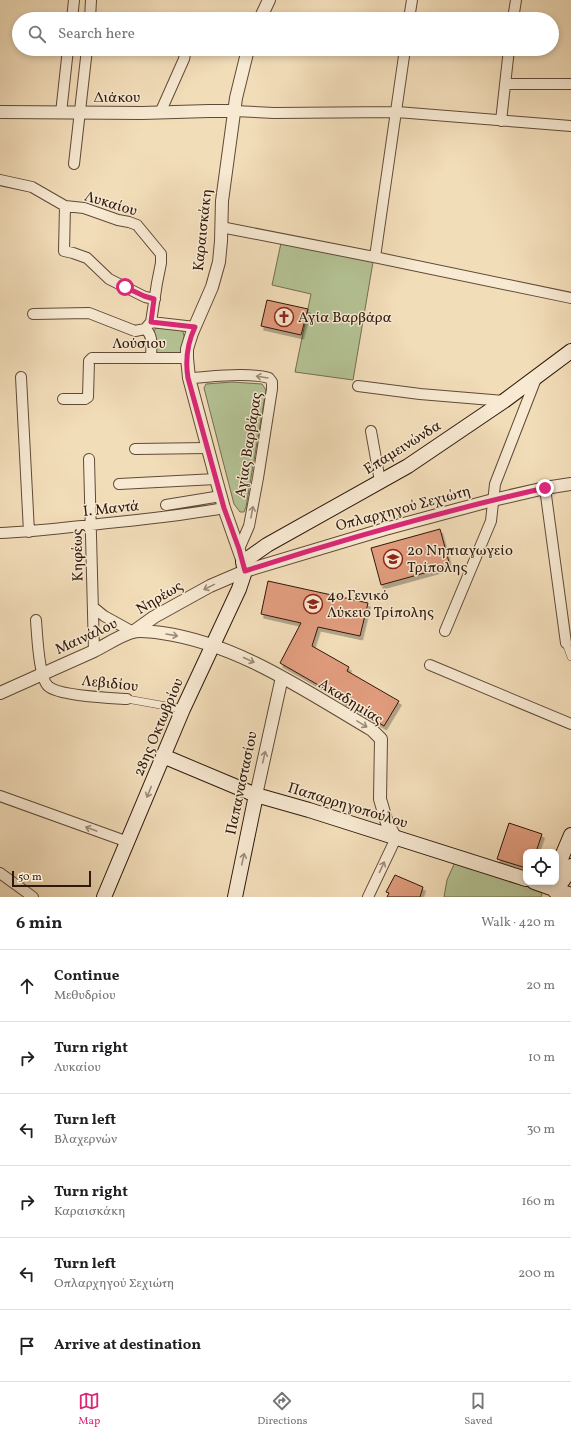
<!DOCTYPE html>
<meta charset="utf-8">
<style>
:root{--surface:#fff;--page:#f6f6f6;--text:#202124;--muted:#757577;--line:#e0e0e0;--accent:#db2777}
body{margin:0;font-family:Vollkorn,serif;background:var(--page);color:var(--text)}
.controls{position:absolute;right:12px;bottom:12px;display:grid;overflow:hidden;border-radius:8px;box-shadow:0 2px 6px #0003}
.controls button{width:36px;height:36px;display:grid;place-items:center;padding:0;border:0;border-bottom:1px solid var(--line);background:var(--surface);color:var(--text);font:20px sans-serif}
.scale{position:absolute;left:12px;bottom:10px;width:79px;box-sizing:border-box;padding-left:4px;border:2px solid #2f190c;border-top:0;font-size:11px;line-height:14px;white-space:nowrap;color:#2f190c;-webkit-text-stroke:3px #f7e9d2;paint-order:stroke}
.stop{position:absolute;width:12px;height:12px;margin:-9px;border:3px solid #db2777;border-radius:50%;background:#fff}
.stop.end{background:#db2777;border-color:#fff;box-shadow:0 1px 4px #0008}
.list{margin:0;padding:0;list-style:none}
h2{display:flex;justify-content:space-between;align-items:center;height:52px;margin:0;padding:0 16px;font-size:17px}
h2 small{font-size:13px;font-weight:400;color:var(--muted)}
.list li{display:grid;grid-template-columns:26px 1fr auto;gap:12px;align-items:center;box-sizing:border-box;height:72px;padding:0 16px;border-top:1px solid var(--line)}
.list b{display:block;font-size:15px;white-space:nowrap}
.list p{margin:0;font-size:13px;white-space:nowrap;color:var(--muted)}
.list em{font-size:13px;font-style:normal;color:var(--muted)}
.icon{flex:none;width:22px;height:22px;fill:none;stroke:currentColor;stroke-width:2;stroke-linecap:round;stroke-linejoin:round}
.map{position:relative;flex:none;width:571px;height:897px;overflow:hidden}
.search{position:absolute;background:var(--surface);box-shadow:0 2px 6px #0003;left:12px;right:12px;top:12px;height:44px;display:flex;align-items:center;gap:10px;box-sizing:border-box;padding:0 14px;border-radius:22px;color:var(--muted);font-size:15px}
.sheet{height:484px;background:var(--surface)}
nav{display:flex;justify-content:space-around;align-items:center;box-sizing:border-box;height:56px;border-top:1px solid var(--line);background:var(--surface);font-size:11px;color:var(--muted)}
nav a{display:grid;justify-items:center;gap:2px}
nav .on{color:var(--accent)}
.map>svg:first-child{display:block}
.green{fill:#b4c294;stroke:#726e50}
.building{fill:#e09c7d;stroke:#2f190c;filter:url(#shadow)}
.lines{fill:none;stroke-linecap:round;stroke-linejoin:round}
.pedestrian-casing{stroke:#604a37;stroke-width:8}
.minor-casing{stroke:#604a37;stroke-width:12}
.tertiary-casing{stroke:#604a37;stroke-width:14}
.secondary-casing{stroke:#2f190c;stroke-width:16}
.pedestrian{stroke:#f7e9d2;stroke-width:7}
.minor{stroke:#f7e9d2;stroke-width:10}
.tertiary{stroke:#f7e9d2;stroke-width:12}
.secondary{stroke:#f7e9d2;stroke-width:14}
.oneway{stroke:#9d8b79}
.route{stroke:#db2777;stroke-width:5}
.labels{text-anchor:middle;stroke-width:3;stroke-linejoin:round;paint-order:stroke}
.street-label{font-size:15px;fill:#2f190c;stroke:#f7e9d2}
.poi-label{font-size:15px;fill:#2f190c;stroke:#f7e9d2;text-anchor:start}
</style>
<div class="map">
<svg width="571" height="897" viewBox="0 0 571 897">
<defs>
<filter id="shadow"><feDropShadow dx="2.5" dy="4" stdDeviation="0" flood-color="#0004"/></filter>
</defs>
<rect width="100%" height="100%" fill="#f2ddb9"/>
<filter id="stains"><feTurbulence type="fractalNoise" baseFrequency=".005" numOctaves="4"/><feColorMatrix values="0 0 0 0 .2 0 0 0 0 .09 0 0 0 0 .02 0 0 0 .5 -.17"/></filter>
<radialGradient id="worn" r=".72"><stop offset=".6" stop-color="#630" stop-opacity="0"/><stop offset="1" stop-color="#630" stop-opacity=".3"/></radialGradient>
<!-- green -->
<path class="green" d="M 281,243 L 373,262 L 353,380 L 295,372 L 311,294 L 272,285 Z
M 156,328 L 176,328 L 182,330 C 186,337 185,348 181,355 L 155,354 L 153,349 L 154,331 Z
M 232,382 L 262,384 L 266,390 L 246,507 L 244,512 L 240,512 L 234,504 L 204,388 L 206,384 Z
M 455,862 L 538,887 L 542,895 L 541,897 L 444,897 L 447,880 Z"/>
<!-- building -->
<path class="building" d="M 267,300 L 308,309 L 301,335 L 261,326 Z
M 440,529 L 450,566 L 381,585 L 371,548 Z
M 268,581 L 368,603 L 360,636 L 318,627 L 312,646 L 349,667 L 347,671 L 399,701 L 384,726 L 340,700 L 341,698 L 280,663 L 301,623 L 261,614 Z
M 509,823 L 542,834 L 536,852 L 526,852 L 526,868 L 497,859 Z
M 395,875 L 423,887 L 420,897 L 387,897 L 389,893 L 386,892 Z"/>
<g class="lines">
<!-- pedestrian casing -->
<g class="pedestrian-casing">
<path id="pedestrian" d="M 566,643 L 571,657
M 127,699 L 183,709"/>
</g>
<!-- minor casing -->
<g class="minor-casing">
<path id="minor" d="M 72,19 L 74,0
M 90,19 L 91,0
M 409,19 L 412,0
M 513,19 L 516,0
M 505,84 L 571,84
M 234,111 L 274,113 L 397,112 L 571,126
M 61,113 L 68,49
M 160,113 L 184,59 L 186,49
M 501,121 L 509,49
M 74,164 L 87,49
M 0,180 L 32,187 L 65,206 L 84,208 L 118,220 L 129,222 L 137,225 L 161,254 L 161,263 L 157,283 L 151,322
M 65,206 L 64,251 L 73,253 L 87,258 L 109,279 L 145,297 L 155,299
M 221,227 L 379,258 L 571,298
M 375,257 L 405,49
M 33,314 L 89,313 L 135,331 L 145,329 L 151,322 L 195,327
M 145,329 C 154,335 151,348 151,358
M 21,377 L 29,532
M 189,378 C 210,377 249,372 269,378 L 272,382 L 272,389 L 258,478 L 249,526 L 239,549
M 358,386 L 420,394 L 504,401
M 63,399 L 85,399 L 88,397 L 89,361 L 92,358 L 187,358
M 371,431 L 380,481
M 135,449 L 208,448
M 89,459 L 94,651
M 119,484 L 216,479
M 545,488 L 566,643
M 166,505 L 221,496
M 0,533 C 31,532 61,528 91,525 C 136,520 180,516 224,508
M 93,607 L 104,616 L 133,632
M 36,620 C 37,634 39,678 48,686 C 58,696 112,698 127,699
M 445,631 L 491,521 L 495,484 L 537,376
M 430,665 L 571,724
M 0,796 L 128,842
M 0,873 L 33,897
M 368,897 L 396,838"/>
</g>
<!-- tertiary casing -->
<g class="tertiary-casing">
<path id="tertiary" d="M 260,19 L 269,0
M 0,112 L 142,113 L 209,111 L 234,111
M 243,562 L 224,508 L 216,479 L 189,378 L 187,358 L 187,349 L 192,333 L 212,287 L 219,262 L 221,241 L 222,201 L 236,98 L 248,49
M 133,632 L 154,617 L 210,586 L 245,571 L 385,529 L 493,500 L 545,488 L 571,484
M 0,693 C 31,679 63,665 94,651 C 106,645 119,636 132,632 C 139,630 155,632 162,633 C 239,644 307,692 372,730 L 381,739 L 380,799 L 387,823 L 396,838
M 256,795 L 282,677"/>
</g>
<!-- secondary casing -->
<g class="secondary-casing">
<path id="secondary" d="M 163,756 L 256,795 L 309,810 L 526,879
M 534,882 L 571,895
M 556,890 L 557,868 L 571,835
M 555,891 L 569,872 L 571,866
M 104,897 L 183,709 L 239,589 L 245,571 L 243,562 L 267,545 L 408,466 L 504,401 L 571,351
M 235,897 L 256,795"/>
</g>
<!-- pedestrian -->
<use href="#pedestrian" class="pedestrian"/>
<!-- minor -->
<use href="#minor" class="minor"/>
<!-- tertiary -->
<use href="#tertiary" class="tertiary"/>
<!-- secondary -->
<use href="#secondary" class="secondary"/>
</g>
<!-- one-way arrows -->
<defs><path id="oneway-shaft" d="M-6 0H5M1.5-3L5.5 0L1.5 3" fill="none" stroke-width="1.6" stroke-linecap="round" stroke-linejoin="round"/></defs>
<g class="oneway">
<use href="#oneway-shaft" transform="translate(262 377) rotate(-171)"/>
<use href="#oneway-shaft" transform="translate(252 512) rotate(-80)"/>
<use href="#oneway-shaft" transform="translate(209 587) rotate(154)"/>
<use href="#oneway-shaft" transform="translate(172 635) rotate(10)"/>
<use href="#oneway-shaft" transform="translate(249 660) rotate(25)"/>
<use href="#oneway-shaft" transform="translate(362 724) rotate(31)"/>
<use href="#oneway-shaft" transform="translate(264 757) rotate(-77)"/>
<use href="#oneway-shaft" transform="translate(149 792) rotate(112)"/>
<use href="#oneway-shaft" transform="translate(91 829) rotate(-160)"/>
<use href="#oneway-shaft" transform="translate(243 859) rotate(-78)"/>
<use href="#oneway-shaft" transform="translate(382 867) rotate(-65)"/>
</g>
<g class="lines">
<!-- route -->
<path class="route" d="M 125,287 L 144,296 L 154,299 L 151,322 L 195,327 C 187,344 185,360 188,378 L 224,508 L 239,549 L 245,571 C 344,539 444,511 545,488"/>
</g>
<!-- icons -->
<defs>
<g id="church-ring" transform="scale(1)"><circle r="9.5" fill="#f7e9d2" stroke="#8f2418" stroke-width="1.5"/><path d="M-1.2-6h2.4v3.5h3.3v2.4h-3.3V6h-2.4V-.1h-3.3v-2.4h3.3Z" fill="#8f2418"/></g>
<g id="school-ring" transform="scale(1)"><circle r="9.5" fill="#f7e9d2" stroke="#8f2418" stroke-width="1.5"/><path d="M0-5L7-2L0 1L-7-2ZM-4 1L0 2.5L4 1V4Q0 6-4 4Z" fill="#8f2418"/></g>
</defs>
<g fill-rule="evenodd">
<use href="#church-ring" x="284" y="317"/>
<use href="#school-ring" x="393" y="559"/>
<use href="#school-ring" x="313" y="604"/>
</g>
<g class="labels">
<!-- street labels -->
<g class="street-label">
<text x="117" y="102">Διάκου</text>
<text transform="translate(111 203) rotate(17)" y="5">Λυκαίου</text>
<text transform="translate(202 230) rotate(-84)" y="5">Καραισκάκη</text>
<text x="139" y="348">Λούσιου</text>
<text transform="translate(248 445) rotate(-81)" y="5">Αγίας Βαρβάρας</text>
<text transform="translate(402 447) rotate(-32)" y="5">Επαμεινώνδα</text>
<text transform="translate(111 508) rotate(-6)" y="5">Ι. Μαντά</text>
<text transform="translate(403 508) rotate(-15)" y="5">Οπλαρχηγού Σεχιώτη</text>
<text transform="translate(77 555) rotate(-91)" y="5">Κηφέως</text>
<text transform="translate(159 597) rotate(-31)" y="5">Νηρέως</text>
<text transform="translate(86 636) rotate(-25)" y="5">Μαινάλου</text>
<text transform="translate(110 683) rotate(6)" y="5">Λεβιδίου</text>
<text transform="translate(351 701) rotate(32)" y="5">Ακαδημίας</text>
<text transform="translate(158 727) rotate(-67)" y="5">28ης Οκτωβρίου</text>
<text transform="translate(241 783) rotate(-78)" y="5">Παπαναστασίου</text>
<text transform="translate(348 805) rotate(17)" y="5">Παπαρρηγοπούλου</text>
</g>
<!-- poi labels -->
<g class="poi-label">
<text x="298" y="322">Αγία Βαρβάρα</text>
<text x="407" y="555">2ο Νηπιαγωγείο<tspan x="407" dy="17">Τρίπολης</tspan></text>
<text x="327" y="600">4ο Γενικό<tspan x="327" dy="17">Λύκειο Τρίπολης</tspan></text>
</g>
</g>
<rect width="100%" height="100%" filter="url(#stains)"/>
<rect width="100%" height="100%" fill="url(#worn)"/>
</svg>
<div class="controls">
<button><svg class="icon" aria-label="locate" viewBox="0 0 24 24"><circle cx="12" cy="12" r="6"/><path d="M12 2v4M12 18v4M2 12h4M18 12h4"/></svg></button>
</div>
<div class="scale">50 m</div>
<div class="stop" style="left:125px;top:287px"></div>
<div class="stop end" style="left:545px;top:488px"></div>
<div class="search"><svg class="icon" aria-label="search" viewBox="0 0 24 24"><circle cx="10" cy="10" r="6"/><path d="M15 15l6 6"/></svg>Search here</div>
</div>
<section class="sheet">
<h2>6 min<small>Walk · 420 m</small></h2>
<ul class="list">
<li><svg class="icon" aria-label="ahead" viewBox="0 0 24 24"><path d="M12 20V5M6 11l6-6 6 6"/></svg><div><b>Continue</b><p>Μεθυδρίου</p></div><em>20 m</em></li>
<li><svg class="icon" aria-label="right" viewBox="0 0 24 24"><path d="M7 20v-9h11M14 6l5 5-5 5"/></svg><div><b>Turn right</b><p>Λυκαίου</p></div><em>10 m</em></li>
<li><svg class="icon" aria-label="left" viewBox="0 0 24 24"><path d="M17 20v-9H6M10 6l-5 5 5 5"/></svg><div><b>Turn left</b><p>Βλαχερνών</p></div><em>30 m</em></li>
<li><svg class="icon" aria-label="right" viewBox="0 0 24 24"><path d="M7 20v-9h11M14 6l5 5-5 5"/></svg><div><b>Turn right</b><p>Καραισκάκη</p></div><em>160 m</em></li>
<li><svg class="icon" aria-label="left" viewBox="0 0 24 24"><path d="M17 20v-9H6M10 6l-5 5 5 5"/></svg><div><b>Turn left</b><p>Οπλαρχηγού Σεχιώτη</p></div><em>200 m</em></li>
<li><svg class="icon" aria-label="arrive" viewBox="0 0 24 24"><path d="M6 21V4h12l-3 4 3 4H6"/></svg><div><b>Arrive at destination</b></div></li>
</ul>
</section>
<nav>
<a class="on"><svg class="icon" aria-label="map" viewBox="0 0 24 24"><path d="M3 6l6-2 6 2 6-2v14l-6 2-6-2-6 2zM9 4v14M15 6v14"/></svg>Map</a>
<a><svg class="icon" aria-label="directions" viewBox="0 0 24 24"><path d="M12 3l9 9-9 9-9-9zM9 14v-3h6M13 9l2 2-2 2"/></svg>Directions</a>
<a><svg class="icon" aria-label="saved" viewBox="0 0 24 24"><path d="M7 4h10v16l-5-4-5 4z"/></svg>Saved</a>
</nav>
